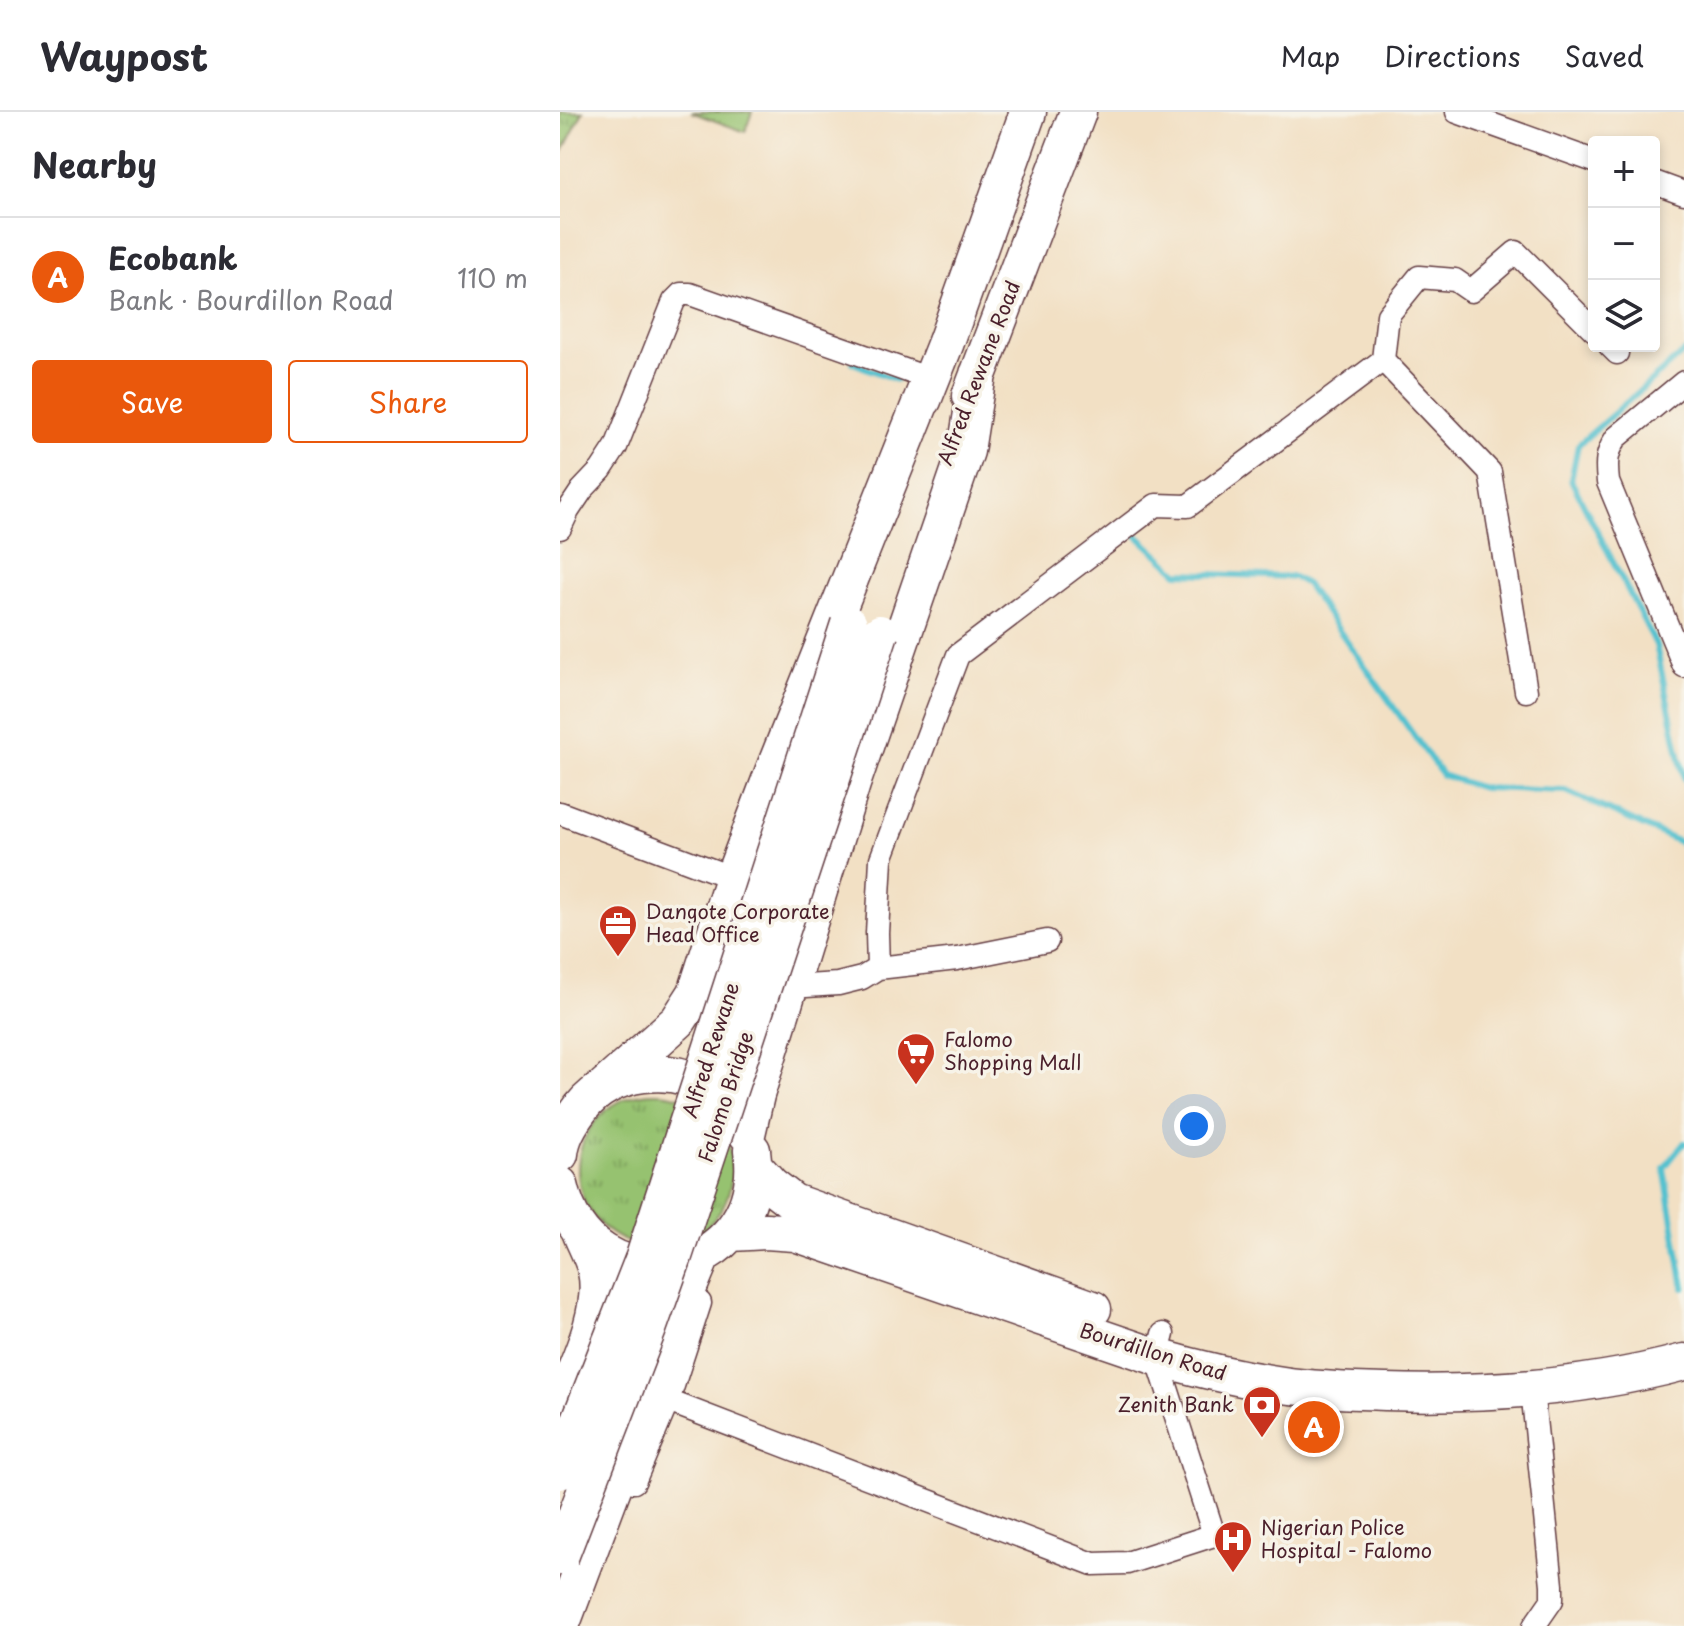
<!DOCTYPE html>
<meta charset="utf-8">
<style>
:root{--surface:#fff;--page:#f7f7f7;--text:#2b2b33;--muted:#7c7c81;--line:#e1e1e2;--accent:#ea580c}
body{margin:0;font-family:"Playpen Sans",sans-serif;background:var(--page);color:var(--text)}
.controls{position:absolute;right:24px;top:24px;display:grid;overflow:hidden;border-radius:8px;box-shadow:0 4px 12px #0003}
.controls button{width:72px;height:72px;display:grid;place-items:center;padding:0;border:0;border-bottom:2px solid var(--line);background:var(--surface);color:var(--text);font:40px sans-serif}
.you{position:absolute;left:634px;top:1014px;width:28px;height:28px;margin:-20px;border:6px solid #fff;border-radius:50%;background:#1a73e8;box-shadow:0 0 0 12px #1a73e833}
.badge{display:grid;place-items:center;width:52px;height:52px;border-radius:50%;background:var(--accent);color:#fff;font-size:26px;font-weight:700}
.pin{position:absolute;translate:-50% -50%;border:4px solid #fff;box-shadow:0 2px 8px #0006}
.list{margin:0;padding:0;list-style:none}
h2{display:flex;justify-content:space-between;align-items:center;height:104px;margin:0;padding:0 32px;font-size:34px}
h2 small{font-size:26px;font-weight:400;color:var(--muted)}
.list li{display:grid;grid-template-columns:52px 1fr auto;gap:24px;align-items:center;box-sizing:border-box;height:120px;padding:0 32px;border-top:2px solid var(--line)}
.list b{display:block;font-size:30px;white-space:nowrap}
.list p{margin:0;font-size:26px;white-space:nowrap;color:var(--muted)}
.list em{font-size:26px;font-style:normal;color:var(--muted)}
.actions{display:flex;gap:16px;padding:24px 32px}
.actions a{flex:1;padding:18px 0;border:2px solid var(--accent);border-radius:8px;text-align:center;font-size:28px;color:var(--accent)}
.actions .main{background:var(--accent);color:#fff}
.icon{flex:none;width:44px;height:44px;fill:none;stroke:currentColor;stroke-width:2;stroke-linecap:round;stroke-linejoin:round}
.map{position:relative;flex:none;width:1124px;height:1514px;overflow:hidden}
header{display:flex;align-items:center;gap:48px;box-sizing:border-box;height:112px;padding:0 40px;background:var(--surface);border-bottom:2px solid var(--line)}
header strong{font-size:38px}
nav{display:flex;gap:44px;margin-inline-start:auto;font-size:28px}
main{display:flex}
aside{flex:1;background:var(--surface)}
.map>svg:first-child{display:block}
.grass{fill:url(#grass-tufts);stroke:#70704e;stroke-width:2}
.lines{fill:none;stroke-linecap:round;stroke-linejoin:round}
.stream{stroke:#55c1cf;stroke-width:6}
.street-casing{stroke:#633c42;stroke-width:25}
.primary-casing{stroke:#633c42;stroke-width:39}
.street{stroke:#fff;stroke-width:22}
.primary{stroke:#fff;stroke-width:36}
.primary-bridge-casing{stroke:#633c42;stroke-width:39;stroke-linecap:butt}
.primary-bridge{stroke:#fff;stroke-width:36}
.labels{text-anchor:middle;stroke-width:7;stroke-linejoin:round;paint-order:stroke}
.street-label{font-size:20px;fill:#4a1f2b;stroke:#f7f3e8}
.poi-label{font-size:20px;fill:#4a1f2b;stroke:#f7f3e8;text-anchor:start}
</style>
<header>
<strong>Waypost</strong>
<nav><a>Map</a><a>Directions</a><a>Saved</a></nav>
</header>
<main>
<aside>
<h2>Nearby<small></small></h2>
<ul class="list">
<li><span class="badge">A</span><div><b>Ecobank</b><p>Bank · Bourdillon Road</p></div><em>110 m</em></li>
</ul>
<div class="actions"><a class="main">Save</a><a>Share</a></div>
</aside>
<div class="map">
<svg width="1124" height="1514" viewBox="0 0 1124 1514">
<defs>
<pattern id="grass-tufts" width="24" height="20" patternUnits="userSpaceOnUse" patternTransform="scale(2)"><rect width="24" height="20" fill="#96c270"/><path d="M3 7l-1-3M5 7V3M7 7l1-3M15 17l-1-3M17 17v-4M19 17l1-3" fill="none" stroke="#7c9d5c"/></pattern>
</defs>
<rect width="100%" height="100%" fill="#f7f3e8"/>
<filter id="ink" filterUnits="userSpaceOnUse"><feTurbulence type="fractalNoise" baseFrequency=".0125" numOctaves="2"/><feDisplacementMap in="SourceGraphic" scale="16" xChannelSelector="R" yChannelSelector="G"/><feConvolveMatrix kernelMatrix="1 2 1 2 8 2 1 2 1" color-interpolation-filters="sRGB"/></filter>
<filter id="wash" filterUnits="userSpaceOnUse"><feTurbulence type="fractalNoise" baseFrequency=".006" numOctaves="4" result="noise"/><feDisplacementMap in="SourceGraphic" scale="32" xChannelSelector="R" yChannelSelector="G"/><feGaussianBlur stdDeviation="1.8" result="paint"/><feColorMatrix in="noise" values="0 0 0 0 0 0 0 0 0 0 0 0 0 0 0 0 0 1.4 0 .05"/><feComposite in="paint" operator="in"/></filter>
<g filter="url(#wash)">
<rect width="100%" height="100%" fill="#f2e0c4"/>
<!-- grass -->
<path class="grass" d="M 0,0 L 23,0 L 0,45 Z
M 131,0 L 192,0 L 185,20 Z
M18 1058a77 77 0 1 1 154 0a77 77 0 1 1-154 0Z"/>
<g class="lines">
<!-- stream -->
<path class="stream" d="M 1124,240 L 1018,333 L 1011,368 L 1096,533 L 1124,667
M 293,251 L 336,268
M 571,418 L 618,461 L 734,465 L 746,472 L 882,663 L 922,676 L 1006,679 L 1124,732
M 1124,1031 L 1104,1056 L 1124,1176"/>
</g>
</g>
<g filter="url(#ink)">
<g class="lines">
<!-- street casing -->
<g class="street-casing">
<path id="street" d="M 897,0 L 1034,49
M 1094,70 L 1124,81
M 1050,234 L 1057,241
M 823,248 L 930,360 L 966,579
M 1124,270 L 1056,326 C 1046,342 1046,351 1048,370 L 1124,554
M 0,416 L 8,399 L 22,378 L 41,358 L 56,335 L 114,189 L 121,182 L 130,182 L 370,267
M 0,701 L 173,766
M 318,856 L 397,847 L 487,829
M 230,875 L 278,872 L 302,866 L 318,856 L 317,821 L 321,747 L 398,543 L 596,393 L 628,394 L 823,248 L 828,203 L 859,165 L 895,168 L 911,179 L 956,140 L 1034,218
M 972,1277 L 992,1473 L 992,1488 L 974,1514
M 108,1289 L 533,1452 L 567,1451 L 654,1423 L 597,1245 L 603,1222
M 74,1370 L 108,1289 L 140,1191"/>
</g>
<!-- primary casing -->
<g class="primary-casing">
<path id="primary" d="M 410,284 L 518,0
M 363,288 L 386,230 L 468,0
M 43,976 L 118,909 L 136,881 L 173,766 L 213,660 L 370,267
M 187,1022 L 196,983 L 292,672 L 406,339 L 418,262
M 0,1042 C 1,1026 11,1009 21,996 C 51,958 112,950 152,978 C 157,981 161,987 165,991
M 194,1054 L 211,1073 L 233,1090 L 533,1197
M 0,1073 C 28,1201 210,1169 192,1038
M 171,1121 L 206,1119 L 235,1121 L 597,1245 C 638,1257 680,1267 723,1273 C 757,1278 792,1279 826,1280 C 926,1283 1027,1276 1124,1250
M 0,1296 C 15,1257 45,1201 36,1159 C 33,1146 25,1132 20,1119
M 1,1514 L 122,1192 L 142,1144"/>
</g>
<!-- street -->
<use href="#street" class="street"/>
<!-- primary -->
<use href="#primary" class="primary"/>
<!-- primary-bridge casing -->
<g class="primary-bridge-casing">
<path id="primary-bridge" d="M 0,1359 L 84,1145 L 289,512
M 0,1445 L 88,1217 L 114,1144 L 320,521"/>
</g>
<!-- primary-bridge -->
<use href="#primary-bridge" class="primary-bridge"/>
</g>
</g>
<!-- icons -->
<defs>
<g id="office-pin" transform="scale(2)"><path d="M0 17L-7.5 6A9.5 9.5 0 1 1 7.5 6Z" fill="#c8321e" stroke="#f7f3e8"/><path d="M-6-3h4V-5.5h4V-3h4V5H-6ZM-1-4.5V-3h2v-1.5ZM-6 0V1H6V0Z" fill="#fff"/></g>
<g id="supermarket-pin" transform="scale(2)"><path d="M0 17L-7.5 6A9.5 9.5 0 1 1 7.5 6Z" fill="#c8321e" stroke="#f7f3e8"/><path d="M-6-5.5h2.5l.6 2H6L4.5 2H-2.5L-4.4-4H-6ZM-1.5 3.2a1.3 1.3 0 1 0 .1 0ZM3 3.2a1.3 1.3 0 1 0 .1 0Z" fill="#fff"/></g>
<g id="bank-pin" transform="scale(2)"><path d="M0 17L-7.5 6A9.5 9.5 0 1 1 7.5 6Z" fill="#c8321e" stroke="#f7f3e8"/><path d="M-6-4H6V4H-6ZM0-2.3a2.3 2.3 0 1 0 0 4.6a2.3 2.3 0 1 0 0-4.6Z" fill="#fff"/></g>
<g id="hospital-pin" transform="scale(2)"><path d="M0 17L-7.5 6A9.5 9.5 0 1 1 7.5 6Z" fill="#c8321e" stroke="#f7f3e8"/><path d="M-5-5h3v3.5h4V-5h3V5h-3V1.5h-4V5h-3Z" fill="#fff"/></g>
</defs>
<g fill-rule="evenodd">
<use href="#office-pin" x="58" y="812"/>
<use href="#supermarket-pin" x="356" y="940"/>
<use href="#bank-pin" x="702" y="1293"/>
<use href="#hospital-pin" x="673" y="1428"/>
</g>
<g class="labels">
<!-- street labels -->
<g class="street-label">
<text transform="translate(419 261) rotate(-69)" y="7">Alfred Rewane Road</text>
<text transform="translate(151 938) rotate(-72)" y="7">Alfred Rewane</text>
<text transform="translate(166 985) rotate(-72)" y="7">Falomo Bridge</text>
<text transform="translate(593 1240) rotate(17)" y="7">Bourdillon Road</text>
</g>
<!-- poi labels -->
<g class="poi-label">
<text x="86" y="807">Dangote Corporate<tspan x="86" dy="23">Head Office</tspan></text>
<text x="384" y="935">Falomo<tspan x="384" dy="23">Shopping Mall</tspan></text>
<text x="674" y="1300" text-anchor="end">Zenith Bank</text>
<text x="701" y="1423">Nigerian Police<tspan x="701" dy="23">Hospital - Falomo</tspan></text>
</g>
</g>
</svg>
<div class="controls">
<button>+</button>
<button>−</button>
<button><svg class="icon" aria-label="layers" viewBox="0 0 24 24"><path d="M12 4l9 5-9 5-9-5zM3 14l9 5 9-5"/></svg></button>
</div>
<div class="you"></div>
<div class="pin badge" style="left:754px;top:1315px">A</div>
</div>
</main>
